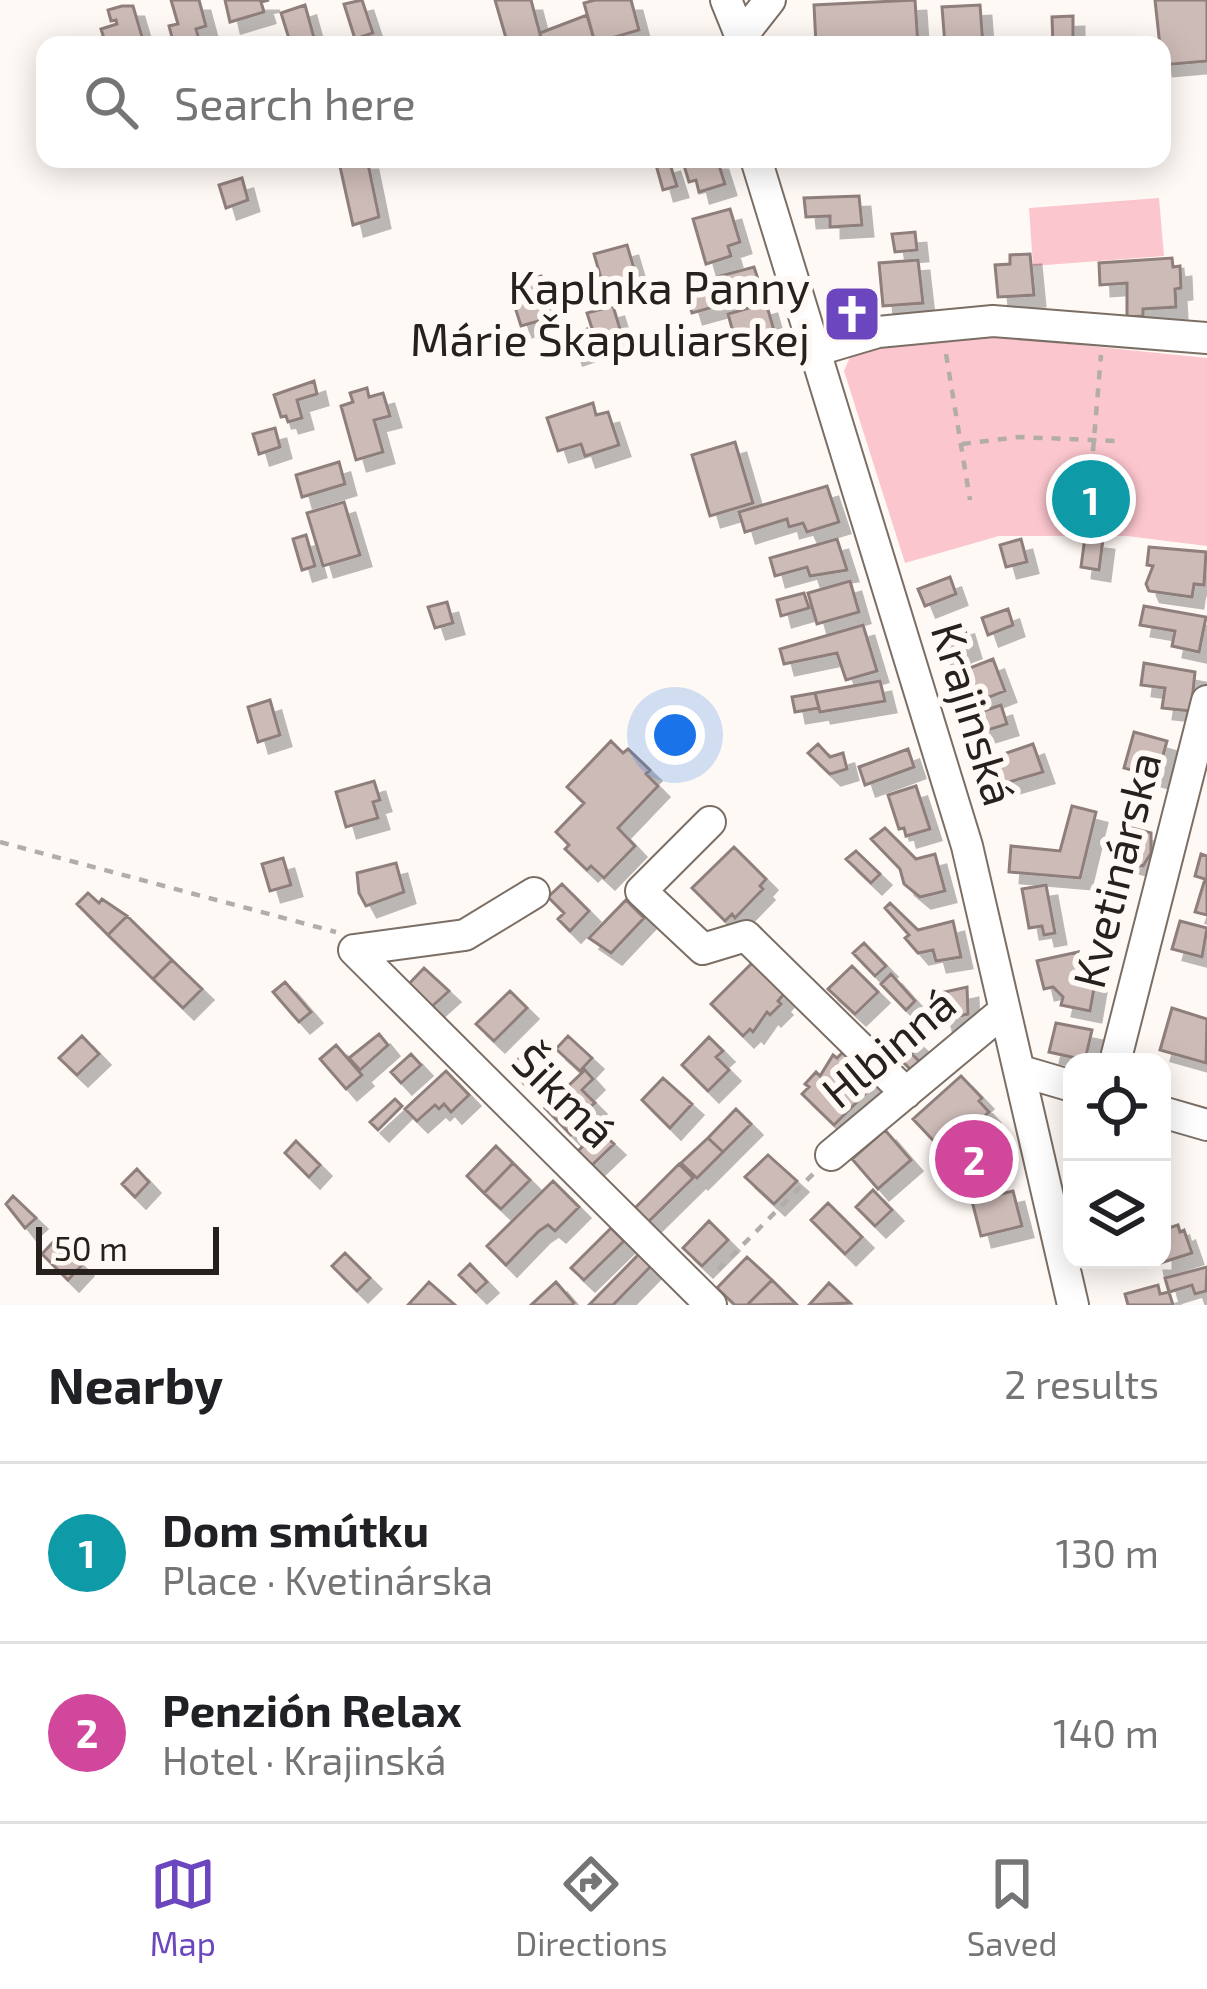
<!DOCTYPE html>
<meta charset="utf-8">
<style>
:root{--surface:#fff;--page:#f2f2f2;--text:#202124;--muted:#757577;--line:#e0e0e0;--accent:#6c46be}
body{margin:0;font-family:"Exo 2",sans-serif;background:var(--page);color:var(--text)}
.controls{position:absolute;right:36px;bottom:36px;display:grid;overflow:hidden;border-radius:24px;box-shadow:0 6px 30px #0003}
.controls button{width:108px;height:108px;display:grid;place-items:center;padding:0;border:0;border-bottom:3px solid var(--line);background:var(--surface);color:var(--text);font:60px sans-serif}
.scale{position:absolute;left:36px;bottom:30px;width:183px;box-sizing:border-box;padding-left:12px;border:6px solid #26211d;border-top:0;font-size:33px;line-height:42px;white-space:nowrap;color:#26211d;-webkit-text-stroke:9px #fff9f5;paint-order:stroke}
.you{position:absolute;left:675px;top:735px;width:42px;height:42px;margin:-30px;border:9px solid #fff;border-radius:50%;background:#1a73e8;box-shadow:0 0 0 18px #1a73e833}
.badge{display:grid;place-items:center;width:78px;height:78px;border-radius:50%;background:var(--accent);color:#fff;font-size:39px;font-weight:700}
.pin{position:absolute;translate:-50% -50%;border:6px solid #fff;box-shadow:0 3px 12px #0006}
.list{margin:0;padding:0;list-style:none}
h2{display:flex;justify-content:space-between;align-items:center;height:156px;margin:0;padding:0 48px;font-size:51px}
h2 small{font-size:39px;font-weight:400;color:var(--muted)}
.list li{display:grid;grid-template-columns:78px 1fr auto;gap:36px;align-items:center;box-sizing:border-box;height:180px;padding:0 48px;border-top:3px solid var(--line)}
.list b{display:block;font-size:45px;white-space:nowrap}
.list p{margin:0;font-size:39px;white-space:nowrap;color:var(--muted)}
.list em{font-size:39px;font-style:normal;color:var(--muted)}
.icon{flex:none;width:66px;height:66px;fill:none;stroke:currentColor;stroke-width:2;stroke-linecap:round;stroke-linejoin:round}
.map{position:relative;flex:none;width:1207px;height:1305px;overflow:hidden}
.search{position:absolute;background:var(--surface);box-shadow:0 6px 30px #0003;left:36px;right:36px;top:36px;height:132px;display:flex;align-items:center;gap:30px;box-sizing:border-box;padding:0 42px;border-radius:24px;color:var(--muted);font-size:45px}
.sheet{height:516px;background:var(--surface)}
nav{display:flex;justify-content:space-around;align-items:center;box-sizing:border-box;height:168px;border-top:3px solid var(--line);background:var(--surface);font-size:33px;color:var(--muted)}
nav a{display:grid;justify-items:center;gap:6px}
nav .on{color:var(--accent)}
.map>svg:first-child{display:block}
.green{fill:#fcc6ce}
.building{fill:#cdbbb7;stroke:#8f7f7b;stroke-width:3;filter:url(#shadow)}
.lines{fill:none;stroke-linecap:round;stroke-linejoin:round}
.minor-casing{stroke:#7a6e65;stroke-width:34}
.path{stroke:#b3ada9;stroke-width:4.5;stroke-dasharray:9 9;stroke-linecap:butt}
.minor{stroke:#fff;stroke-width:30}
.labels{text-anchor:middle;stroke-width:12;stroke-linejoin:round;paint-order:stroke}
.poi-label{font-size:45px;fill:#26211d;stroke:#fff9f5;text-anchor:end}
.street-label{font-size:45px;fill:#26211d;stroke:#fff9f5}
</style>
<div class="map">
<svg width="1207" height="1305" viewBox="0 0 1207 1305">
<defs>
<filter id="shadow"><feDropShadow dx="11" dy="11" stdDeviation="0" flood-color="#0004"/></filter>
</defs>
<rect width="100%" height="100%" fill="#fff9f5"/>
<!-- green -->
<path class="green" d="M 1159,198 L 1164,256 L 1033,266 L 1029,208 Z
M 982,335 L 1207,358 L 1207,546 L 1127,536 L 999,536 L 905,563 L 844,371 L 850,357 L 862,349 Z"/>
<!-- building -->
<path class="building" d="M 171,0 L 199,0 L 206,26 L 196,29 L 200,43 L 174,45 L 169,26 L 178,24 Z
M 225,0 L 269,0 L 261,2 L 264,12 L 230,22 Z
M 362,0 L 373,33 L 355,39 L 344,4 Z
M 495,0 L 531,0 L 543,45 L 508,45 Z
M 595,0 L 631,0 L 639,30 L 595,43 L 584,3 Z
M 915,0 L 918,45 L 816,45 L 814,5 Z
M 1155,0 L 1207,0 L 1207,61 L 1162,65 Z
M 305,5 L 316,45 L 291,45 L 281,13 Z
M 980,5 L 983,45 L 945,45 L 942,7 Z
M 122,6 L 133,6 L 143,40 L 106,45 L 101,29 L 117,24 L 116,20 L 111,21 L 108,10 Z
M 587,15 L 595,43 L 543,45 L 540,33 Z
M 1073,16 L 1073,45 L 1053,45 L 1052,17 Z
M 350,159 L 367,159 L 379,217 L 353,225 L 339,162 Z
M 682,159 L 717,159 L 725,184 L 699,192 L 696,180 L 689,182 Z
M 669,161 L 677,186 L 663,190 L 656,165 Z
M 242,178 L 248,200 L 226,208 L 219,185 Z
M 859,196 L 862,225 L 830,227 L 830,216 L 806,217 L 804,198 Z
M 730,209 L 740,242 L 728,246 L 731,256 L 706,264 L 693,219 Z
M 915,232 L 917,250 L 895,252 L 892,234 Z
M 627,245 L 636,275 L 603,285 L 594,254 Z
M 1030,254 L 1034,295 L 998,297 L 995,265 L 1010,264 L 1010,255 Z
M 1172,258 L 1173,267 L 1180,266 L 1181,288 L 1175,289 L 1176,307 L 1143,309 L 1143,316 L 1127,317 L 1127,283 L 1100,285 L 1099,263 Z
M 918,260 L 923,303 L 883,306 L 879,263 Z
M 754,267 L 760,285 L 726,295 L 720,276 Z
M 541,276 L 553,317 L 521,326 L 508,285 Z
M 720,276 L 728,303 L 692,313 L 684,286 Z
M 766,303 L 776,337 L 747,346 L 746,340 L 736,343 L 728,314 Z
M 613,306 L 623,339 L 598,347 L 587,313 Z
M 587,329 L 593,347 L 572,354 L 566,335 Z
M 314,381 L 317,394 L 297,400 L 302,418 L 288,422 L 286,416 L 281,417 L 274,395 Z
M 367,388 L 369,397 L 383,393 L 390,416 L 374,420 L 383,452 L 356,460 L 341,406 L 353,402 L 350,393 Z
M 593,403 L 596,415 L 608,412 L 619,445 L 585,456 L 581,444 L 558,451 L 547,418 Z
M 275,428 L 280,447 L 259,454 L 253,434 Z
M 735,442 L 753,503 L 710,516 L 692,455 Z
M 339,462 L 345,484 L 302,497 L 296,475 Z
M 827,486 L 839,522 L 807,532 L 803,523 L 789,527 L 787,519 L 745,532 L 739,512 Z
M 1082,487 L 1101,487 L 1099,512 L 1081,511 Z
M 344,502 L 360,555 L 323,566 L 307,513 Z
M 306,535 L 315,566 L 302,570 L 293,539 Z
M 1085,537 L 1103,539 L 1099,570 L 1081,567 Z
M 837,539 L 847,570 L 810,576 L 807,567 L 775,576 L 770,558 Z
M 1021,539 L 1027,562 L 1006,567 L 1000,545 Z
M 1149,547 L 1206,552 L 1204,585 L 1194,584 L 1192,597 L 1149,591 L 1146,584 L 1153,566 L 1147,565 Z
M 950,577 L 956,594 L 925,606 L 918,589 Z
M 850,581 L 859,612 L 817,624 L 808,593 Z
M 804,593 L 809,608 L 781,616 L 777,600 Z
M 447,602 L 453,623 L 435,628 L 428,607 Z
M 1144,606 L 1206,617 L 1199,652 L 1172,646 L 1175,631 L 1140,625 Z
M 1008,609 L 1013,625 L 988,635 L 982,618 Z
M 963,624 L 970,647 L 942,658 L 934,633 Z
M 863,625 L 877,671 L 846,680 L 837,653 L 784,664 L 780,649 Z
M 993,659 L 1005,691 L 961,708 L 949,676 Z
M 1144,663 L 1195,672 L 1191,711 L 1162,708 L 1165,688 L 1141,685 Z
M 880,681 L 885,701 L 820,712 L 815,693 Z
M 815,693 L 819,708 L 795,712 L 792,697 Z
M 270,700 L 280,735 L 258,742 L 248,707 Z
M 1001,705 L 1007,724 L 975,734 L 969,716 Z
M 1134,732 L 1167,741 L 1157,777 L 1124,768 Z
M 611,741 L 623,753 L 628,749 L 650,770 L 646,774 L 658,786 L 618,828 L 635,846 L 604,878 L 591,866 L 587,870 L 565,849 L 569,845 L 556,832 L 584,803 L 567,787 Z
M 818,744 L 830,757 L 843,753 L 847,769 L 830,774 L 808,753 Z
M 1033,744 L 1043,772 L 985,789 L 980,762 Z
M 908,749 L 914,767 L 865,785 L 859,767 Z
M 374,781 L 380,800 L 373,802 L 378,818 L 346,827 L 336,792 Z
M 916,786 L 930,829 L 906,836 L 904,828 L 899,829 L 888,795 Z
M 1072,806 L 1096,812 L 1080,878 L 1009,872 L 1011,846 L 1060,851 Z
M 1124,826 L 1151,833 L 1151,853 L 1143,866 L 1115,859 Z
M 885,828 L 916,859 L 935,854 L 945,891 L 920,897 L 904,884 L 900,869 L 871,839 Z
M 734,847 L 766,879 L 760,886 L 763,889 L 735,918 L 732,914 L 725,921 L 692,888 Z
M 856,851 L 880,874 L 871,883 L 846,859 Z
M 1201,854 L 1207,856 L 1207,915 L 1195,912 L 1205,879 L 1195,876 Z
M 283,858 L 291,885 L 270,891 L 262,864 Z
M 396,863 L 404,892 L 366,906 L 359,893 L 357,873 Z
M 562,884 L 589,911 L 570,931 L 558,919 L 564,913 L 548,897 Z
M 1046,885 L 1055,933 L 1044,935 L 1042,926 L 1029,928 L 1022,889 Z
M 88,893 L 99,903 L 102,899 L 127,916 L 108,935 L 77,904 Z
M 626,900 L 644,918 L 611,953 L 589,938 Z
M 890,903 L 918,930 L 953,921 L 961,957 L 936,961 L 933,950 L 918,953 L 905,938 L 909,935 L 885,908 Z
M 127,916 L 172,960 L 153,979 L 108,935 Z
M 1180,921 L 1207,928 L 1202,957 L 1172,949 Z
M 864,943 L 886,966 L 875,976 L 853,953 Z
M 1078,952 L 1076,960 L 1087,962 L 1088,969 L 1097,971 L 1090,1011 L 1061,1005 L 1063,997 L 1053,987 L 1044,989 L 1037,961 Z
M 172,960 L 202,989 L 183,1008 L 153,979 Z
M 752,963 L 784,994 L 778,1001 L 781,1004 L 770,1015 L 767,1012 L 753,1032 L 750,1029 L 743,1036 L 711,1004 Z
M 852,966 L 878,992 L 855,1014 L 828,989 Z
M 424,968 L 449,991 L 428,1010 L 406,987 Z
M 891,974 L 915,1001 L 906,1010 L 881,984 Z
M 285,982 L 311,1012 L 299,1022 L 273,992 Z
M 967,987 L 968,1014 L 942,1020 L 936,994 Z
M 510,991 L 527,1008 L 494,1041 L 476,1024 Z
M 1172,1008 L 1207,1019 L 1206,1063 L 1160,1050 Z
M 1056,1023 L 1092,1030 L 1085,1060 L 1049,1052 Z
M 379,1034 L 388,1045 L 360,1070 L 349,1058 Z
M 909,1034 L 921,1045 L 912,1054 L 922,1064 L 913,1072 L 893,1052 Z
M 82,1036 L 99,1054 L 77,1075 L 59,1058 Z
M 568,1036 L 592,1058 L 580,1071 L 556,1049 Z
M 709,1037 L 723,1051 L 716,1057 L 729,1070 L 708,1091 L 682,1065 Z
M 336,1045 L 362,1075 L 346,1089 L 320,1059 Z
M 843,1052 L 875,1084 L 834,1125 L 802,1094 L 809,1087 L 805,1084 L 816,1072 L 820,1076 L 833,1055 L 837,1058 Z
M 411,1054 L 421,1065 L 401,1083 L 391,1072 Z
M 524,1054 L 542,1074 L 527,1087 L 509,1068 Z
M 585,1070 L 593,1079 L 582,1090 L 595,1103 L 589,1108 L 597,1117 L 571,1135 L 545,1108 Z
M 446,1071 L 469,1095 L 451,1112 L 444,1104 L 439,1109 L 435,1105 L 417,1121 L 405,1109 Z
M 961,1076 L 982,1098 L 979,1101 L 989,1112 L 945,1153 L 913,1119 Z
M 663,1078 L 692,1104 L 670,1128 L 642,1100 Z
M 395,1099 L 402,1106 L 378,1130 L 370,1122 Z
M 736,1109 L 751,1124 L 723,1152 L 708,1138 Z
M 599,1130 L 614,1144 L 590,1167 L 576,1153 Z
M 885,1130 L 911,1160 L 878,1189 L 852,1159 Z
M 708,1138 L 723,1152 L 697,1178 L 681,1163 Z
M 296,1141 L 320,1165 L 309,1177 L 285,1153 Z
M 990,1144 L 997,1172 L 966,1180 L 959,1152 Z
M 496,1146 L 513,1163 L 484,1193 L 467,1176 Z
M 768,1155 L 797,1181 L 774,1204 L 745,1177 Z
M 513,1163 L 530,1180 L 501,1209 L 484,1193 Z
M 679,1164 L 693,1178 L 644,1226 L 631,1212 Z
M 137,1169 L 149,1182 L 135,1197 L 122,1184 Z
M 553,1181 L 579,1207 L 555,1231 L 548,1225 L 539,1231 L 506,1265 L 487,1246 Z
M 873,1190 L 892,1210 L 875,1226 L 856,1207 Z
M 1013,1191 L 1022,1226 L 981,1236 L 972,1201 Z
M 13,1196 L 36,1218 L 25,1228 L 6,1204 Z
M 828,1203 L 862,1237 L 845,1254 L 811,1220 Z
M 709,1221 L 728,1240 L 702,1266 L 683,1248 Z
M 1178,1225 L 1180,1232 L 1184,1230 L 1192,1253 L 1154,1265 L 1153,1260 L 1162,1260 L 1162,1230 Z
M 611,1228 L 624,1241 L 584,1280 L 571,1268 Z
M 56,1239 L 82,1265 L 68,1280 L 42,1254 Z
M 345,1253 L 370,1278 L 357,1291 L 332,1266 Z
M 640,1253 L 652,1265 L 613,1305 L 589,1305 Z
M 747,1257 L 772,1280 L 747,1305 L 735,1305 L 717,1288 Z
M 470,1264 L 487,1282 L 476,1292 L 459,1275 Z
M 1207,1267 L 1206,1291 L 1195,1294 L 1192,1285 L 1169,1292 L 1165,1278 Z
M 772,1280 L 796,1304 L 747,1305 Z
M 429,1282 L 455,1305 L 408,1305 Z
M 556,1282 L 574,1303 L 572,1305 L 531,1305 Z
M 829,1283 L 850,1303 L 809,1305 Z
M 1158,1285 L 1160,1294 L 1169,1292 L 1173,1305 L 1128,1305 L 1125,1294 Z"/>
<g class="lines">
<!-- minor casing -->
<g class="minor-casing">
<path id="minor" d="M 726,0 L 741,37
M 741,37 L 770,0
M 756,159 L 967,846 L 1073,1305
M 814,351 L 878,332 L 993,321 L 1207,338
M 710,822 L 641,891 L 703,949 L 746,936 L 906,1093
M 354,950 L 711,1305
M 354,950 L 465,935 L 534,893
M 1115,1062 L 1207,701
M 1021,1071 L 1072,1086
M 1162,1112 L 1207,1125
M 831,1155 L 1005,1010"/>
</g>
<!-- path -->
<path class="path" d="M 946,354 L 970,500
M 962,444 L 1018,437 L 1117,441
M 1090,487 L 1101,355
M 0,842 L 336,932
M 718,1270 L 815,1172"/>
<!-- minor -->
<use href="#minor" class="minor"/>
</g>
<!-- icons -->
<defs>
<g id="church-square" transform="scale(3)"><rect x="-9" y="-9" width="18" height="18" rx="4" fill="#6c46be" stroke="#fff9f5"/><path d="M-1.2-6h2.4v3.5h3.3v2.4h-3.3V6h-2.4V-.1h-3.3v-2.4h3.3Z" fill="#fff"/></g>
</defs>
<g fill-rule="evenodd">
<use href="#church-square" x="852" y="314"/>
</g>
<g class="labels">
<!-- poi labels -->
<g class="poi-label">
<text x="810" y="304">Kaplnka Panny<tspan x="810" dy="52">Márie Škapuliarskej</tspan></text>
</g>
<!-- street labels -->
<g class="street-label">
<text transform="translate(973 714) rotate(73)" y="16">Krajinská</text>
<text transform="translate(1117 870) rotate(-76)" y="16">Kvetinárska</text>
<text transform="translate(889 1048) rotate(-40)" y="16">Hlbinná</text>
<text transform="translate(564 1096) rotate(45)" y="16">Šikmá</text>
</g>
</g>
</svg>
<div class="controls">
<button><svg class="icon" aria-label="locate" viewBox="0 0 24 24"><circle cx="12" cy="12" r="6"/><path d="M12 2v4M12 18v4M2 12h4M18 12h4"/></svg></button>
<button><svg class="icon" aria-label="layers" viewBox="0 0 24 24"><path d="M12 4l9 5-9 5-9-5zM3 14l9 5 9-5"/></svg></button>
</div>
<div class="scale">50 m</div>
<div class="you"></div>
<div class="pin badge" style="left:1091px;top:499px;background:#0f9aa8">1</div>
<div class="pin badge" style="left:974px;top:1159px;background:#d1479c">2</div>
<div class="search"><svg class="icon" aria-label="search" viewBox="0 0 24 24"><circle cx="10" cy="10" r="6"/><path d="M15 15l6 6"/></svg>Search here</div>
</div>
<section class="sheet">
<h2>Nearby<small>2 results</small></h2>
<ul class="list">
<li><span class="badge" style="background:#0f9aa8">1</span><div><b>Dom smútku</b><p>Place · Kvetinárska</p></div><em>130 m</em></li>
<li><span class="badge" style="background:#d1479c">2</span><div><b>Penzión Relax</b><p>Hotel · Krajinská</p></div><em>140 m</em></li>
</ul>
</section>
<nav>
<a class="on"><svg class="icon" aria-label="map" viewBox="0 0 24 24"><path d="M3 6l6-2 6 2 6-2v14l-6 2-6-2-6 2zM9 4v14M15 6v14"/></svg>Map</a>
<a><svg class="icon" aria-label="directions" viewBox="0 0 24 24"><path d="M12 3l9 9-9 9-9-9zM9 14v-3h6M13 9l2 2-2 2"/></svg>Directions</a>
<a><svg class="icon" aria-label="saved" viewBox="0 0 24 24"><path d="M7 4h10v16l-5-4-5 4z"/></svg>Saved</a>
</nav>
